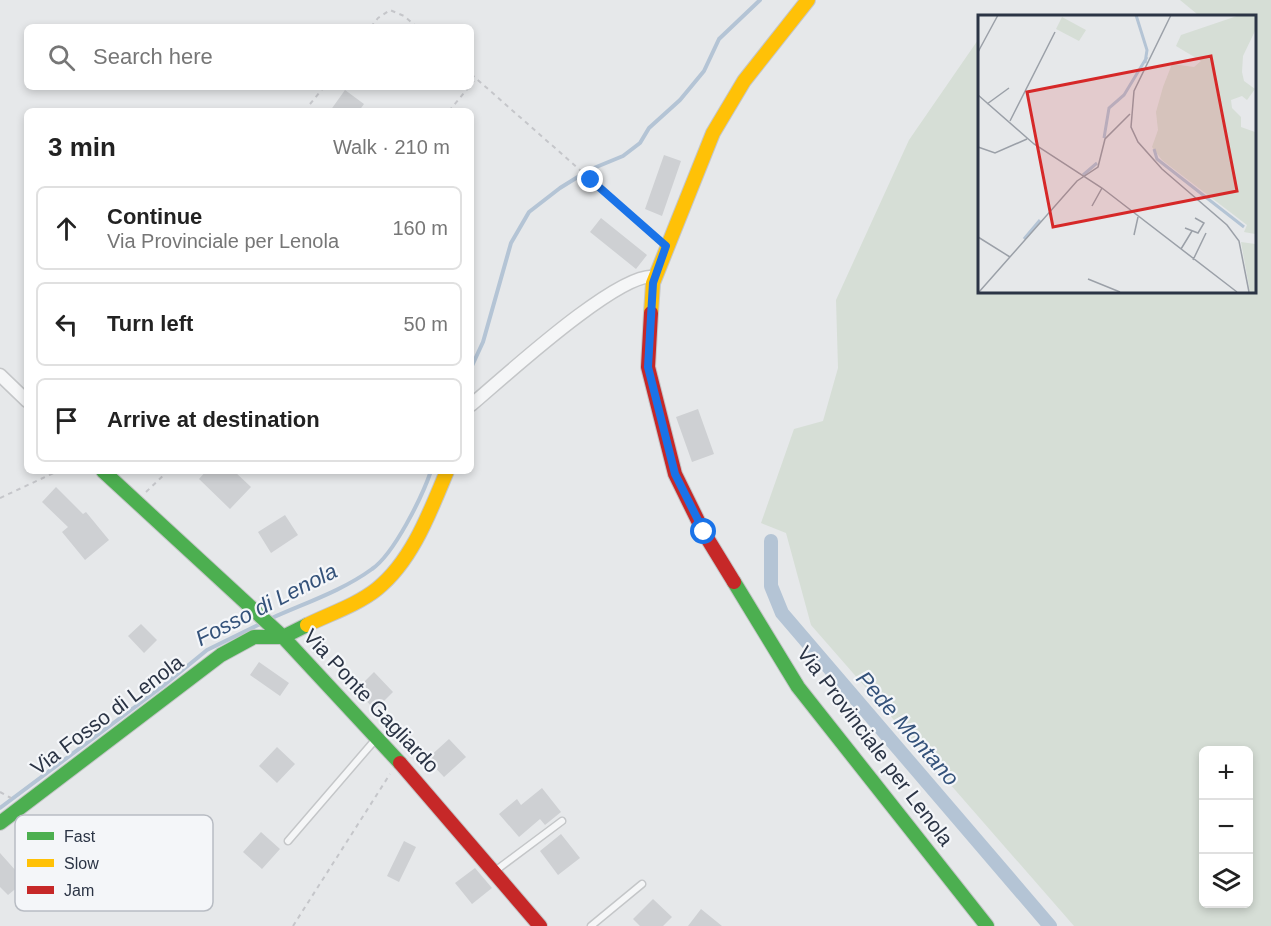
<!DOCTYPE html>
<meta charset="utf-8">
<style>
:root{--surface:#fff;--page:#f2f2f2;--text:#222;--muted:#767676;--line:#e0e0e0}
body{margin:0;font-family:Arial,sans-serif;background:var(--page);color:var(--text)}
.controls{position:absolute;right:18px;bottom:18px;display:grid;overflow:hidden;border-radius:9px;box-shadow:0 3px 9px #0003}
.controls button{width:54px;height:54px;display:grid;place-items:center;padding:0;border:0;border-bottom:2px solid var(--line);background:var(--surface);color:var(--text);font:30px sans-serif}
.stop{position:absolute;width:18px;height:18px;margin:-14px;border:4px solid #1a73e8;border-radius:50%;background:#fff}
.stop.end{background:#1a73e8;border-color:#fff;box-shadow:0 2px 6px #0008}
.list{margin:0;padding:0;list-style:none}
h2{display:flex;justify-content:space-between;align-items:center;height:78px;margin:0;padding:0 24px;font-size:26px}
h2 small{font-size:20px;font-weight:400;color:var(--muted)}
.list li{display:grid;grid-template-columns:39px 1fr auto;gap:18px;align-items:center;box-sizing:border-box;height:84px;margin:0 12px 12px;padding:0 12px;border:2px solid var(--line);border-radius:9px}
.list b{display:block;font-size:22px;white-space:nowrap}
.list p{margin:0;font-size:20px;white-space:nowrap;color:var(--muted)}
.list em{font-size:20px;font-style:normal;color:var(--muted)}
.icon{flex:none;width:33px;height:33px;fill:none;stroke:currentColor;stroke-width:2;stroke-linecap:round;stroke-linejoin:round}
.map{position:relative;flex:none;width:1271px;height:926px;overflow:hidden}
.search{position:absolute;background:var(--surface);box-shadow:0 3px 9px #0003;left:24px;top:24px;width:450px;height:66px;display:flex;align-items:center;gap:15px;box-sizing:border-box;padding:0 21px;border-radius:9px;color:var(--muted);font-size:22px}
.panel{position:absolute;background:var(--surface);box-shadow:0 3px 9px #0003;left:24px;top:108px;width:450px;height:366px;border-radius:9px}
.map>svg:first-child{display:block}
.green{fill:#d6ded6;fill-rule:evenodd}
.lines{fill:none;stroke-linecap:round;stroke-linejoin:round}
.stream{stroke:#b4c4d5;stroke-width:4}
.canal{stroke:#b4c4d5;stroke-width:14}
.building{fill:#ced0d3}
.lane-casing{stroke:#c4c6c8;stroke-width:9}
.street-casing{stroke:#c4c6c8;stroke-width:15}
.fast-casing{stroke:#c4c6c8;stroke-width:16}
.slow-casing{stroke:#c4c6c8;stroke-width:16}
.jam-casing{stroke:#c4c6c8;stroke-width:16}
.path{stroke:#c5c6ca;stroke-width:2;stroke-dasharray:4.5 4.5;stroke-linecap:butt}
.lane{stroke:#f5f6f7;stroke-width:6}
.street{stroke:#f5f6f7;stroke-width:12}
.fast{stroke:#4caf50;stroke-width:14}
.slow{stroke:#ffc107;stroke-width:14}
.jam{stroke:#c62828;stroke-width:14}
.route{stroke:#1a73e8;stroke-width:8}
.labels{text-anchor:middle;stroke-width:4.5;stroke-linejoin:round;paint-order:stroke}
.street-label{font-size:21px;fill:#2b3445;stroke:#f4f6f9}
.water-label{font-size:22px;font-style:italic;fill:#34527a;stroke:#f4f6f9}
.inset-river{fill:none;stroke:#b4c4d5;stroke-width:3}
.inset-road{fill:none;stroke:#9ba0a8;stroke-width:1.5}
.view{fill:#d62828;fill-opacity:0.15;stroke:#d62828;stroke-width:3}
.inset-edge{fill:none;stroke:#2b3445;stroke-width:3}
.key{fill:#f4f6f9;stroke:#b8bcc3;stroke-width:1.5}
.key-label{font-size:16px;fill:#2b3445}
</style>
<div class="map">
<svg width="1271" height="926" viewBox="0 0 1271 926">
<rect width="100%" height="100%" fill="#e6e8ea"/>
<!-- green -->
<path class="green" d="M 1180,0 L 1271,0 L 1271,926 L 1074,926 L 811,625 L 786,533 L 761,523 L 794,429 L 823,421 L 838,368 L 836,300 L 909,140 L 980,37 L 980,291 L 1254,291 L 1254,16 L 1194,16 L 1197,14 ZM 1204,750 L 1248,750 L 1248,904 L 1204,904 Z"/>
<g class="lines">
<!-- stream -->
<path class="stream" d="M 471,368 L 483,342 L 511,243 L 529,212 L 560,188 L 589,170 L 623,156 L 640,143 L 649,128 L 680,100 L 704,71 L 719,39 L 760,0
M 272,618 C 305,603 342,591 372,569 C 394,554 422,497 431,471
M 0,808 L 163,686 L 207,650 L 260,624"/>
<!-- canal -->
<path class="canal" d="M 771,541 L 771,586 L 782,613 L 1050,926"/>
</g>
<!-- building -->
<path class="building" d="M 345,90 L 364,104 L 359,111 L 330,111 Z
M 664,155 L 681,161 L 662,216 L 645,209 Z
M 601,218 L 647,255 L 636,269 L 590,232 Z
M 698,409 L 714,454 L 692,462 L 676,417 Z
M 206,471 L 234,471 L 251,487 L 230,509 L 199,479 Z
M 56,487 L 83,514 L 86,512 L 109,540 L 85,560 L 62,532 L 68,527 L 42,502 Z
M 285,515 L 298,535 L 271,553 L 258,532 Z
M 141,624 L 157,640 L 144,653 L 128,636 Z
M 259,662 L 289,683 L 280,696 L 250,675 Z
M 374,672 L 393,692 L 375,710 L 356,690 Z
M 449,739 L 466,757 L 444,777 L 427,759 Z
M 277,747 L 295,764 L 277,783 L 259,766 Z
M 542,788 L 561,812 L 545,825 L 540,819 L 519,837 L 499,814 L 517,799 L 521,805 Z
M 261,832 L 280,849 L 262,869 L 243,852 Z
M 561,834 L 580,858 L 558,875 L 540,851 Z
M 404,841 L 416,847 L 399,882 L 387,876 Z
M 0,853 L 25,881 L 8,895 L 0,887 Z
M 475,868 L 492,888 L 472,904 L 455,883 Z
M 653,899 L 672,917 L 663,926 L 640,926 L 633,919 Z
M 701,909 L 722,926 L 688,926 Z"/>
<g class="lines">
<!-- lane casing -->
<g class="lane-casing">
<path id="lane" d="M 288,841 L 375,740
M 495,871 L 562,821
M 591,926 L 642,884"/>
</g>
<!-- street casing -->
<g class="street-casing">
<path id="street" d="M 0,375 L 27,401
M 471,405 C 502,379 621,269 655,277"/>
</g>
<!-- fast casing -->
<g class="fast-casing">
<path id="fast" d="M 103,471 L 283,637 L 400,763
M 734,582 L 798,687 L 987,926
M 0,823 L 221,655 L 254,637 L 283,637 L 307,625"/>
</g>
<!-- slow casing -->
<g class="slow-casing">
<path id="slow" d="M 651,313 L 653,283 L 713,133 L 744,81 L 808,0
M 307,625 C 329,614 357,605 377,589 C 412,561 430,512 447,471"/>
</g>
<!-- jam casing -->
<g class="jam-casing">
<path id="jam" d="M 651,313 L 648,367 L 675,474 L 704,533 L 734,582
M 400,763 L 540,926"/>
</g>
<!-- path -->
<path class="path" d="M 371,27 L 378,18 L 390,10 L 404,16 L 417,27
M 471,74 L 655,236
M 471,84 L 476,78
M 310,104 L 324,87
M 449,111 L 469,87
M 146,492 L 168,471
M 0,498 L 58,471
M 0,792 L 11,798
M 293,926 L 390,774"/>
<!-- lane -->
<use href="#lane" class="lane"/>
<!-- street -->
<use href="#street" class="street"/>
<!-- fast -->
<use href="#fast" class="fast"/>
<!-- slow -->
<use href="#slow" class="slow"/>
<!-- jam -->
<use href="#jam" class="jam"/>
</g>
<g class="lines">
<!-- route -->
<path class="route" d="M 591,180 L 666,246 L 653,283 L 648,367 L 675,474 L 704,532"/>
</g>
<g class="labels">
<!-- street labels -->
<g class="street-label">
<text transform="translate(371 701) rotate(47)" y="7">Via Ponte Gagliardo</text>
<text transform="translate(107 715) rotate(-37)" y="7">Via Fosso di Lenola</text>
<text transform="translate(875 746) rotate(53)" y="7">Via Provinciale per Lenola</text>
</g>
<!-- water labels -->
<g class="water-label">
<text transform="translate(266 604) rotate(-27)" y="8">Fosso di Lenola</text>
<text transform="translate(908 728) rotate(49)" y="8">Pede Montano</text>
</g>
</g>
<!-- overview -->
<g transform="translate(978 15)">
<rect width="278" height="278" fill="#e6e8ea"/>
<path d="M 262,0 L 277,0 L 277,16 L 265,41 L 264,57 L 266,66 L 277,74 L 269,85 L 264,81 L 253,85 L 254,93 L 263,102 L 263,112 L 277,117 L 277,219 L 266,217 L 269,210 L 184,145 L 174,132 L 180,115 L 178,97 L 185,72 L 194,49 L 216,52 L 223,46 L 198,31 L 203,20 ZM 84,2 L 108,15 L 101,26 L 78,14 ZM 263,227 L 277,229 L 277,277 L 272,277 Z" fill="#d6ded6"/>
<path class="inset-river" d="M 158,0 L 169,35 L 167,48M 126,123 L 131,93 L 146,80 L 169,42M 176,134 L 179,144 L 266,212M 105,160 L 119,148M 46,224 L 62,205"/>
<path class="inset-road" d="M 193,0 L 156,76 L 153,112 L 160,127 L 184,154 L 249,210 L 261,226 L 271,277M 0,37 L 20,0M 0,80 L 56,129 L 124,173 L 259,277M 9,89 L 31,73M 32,106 L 77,17M 0,132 L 17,138 L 49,124M 114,191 L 124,173M 207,213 L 220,218 L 226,208 L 217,203M 156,220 L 160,202M 0,222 L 32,242M 203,234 L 214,216M 215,245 L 228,218M 110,264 L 142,277M 1,277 L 99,166 L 120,152 L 127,124 L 152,99"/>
<path class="view" d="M 233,41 L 259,176 L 75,212 L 49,77 Z"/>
<rect width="278" height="278" class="inset-edge"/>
</g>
<!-- legend -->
<rect x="15" y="815" width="198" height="96" rx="9" class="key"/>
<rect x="27" y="832" width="27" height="8" fill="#4caf50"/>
<rect x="27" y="859" width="27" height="8" fill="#ffc107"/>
<rect x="27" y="886" width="27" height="8" fill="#c62828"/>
<g class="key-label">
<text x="64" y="842">Fast</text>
<text x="64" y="869">Slow</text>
<text x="64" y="896">Jam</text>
</g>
</svg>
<div class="controls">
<button>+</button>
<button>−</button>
<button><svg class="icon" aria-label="layers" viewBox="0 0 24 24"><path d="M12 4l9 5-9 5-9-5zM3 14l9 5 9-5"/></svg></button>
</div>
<div class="stop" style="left:704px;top:532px"></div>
<div class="stop end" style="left:591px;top:180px"></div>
<div class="search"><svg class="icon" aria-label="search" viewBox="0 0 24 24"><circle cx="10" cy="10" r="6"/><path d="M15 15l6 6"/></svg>Search here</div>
<section class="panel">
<h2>3 min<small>Walk · 210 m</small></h2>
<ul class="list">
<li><svg class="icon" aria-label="ahead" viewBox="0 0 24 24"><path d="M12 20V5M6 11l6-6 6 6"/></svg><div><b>Continue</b><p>Via Provinciale per Lenola</p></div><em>160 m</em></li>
<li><svg class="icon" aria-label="left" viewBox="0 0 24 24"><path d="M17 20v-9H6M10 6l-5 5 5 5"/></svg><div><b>Turn left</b></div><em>50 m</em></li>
<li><svg class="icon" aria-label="arrive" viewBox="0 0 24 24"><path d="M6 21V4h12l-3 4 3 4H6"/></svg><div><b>Arrive at destination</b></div></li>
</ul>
</section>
</div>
